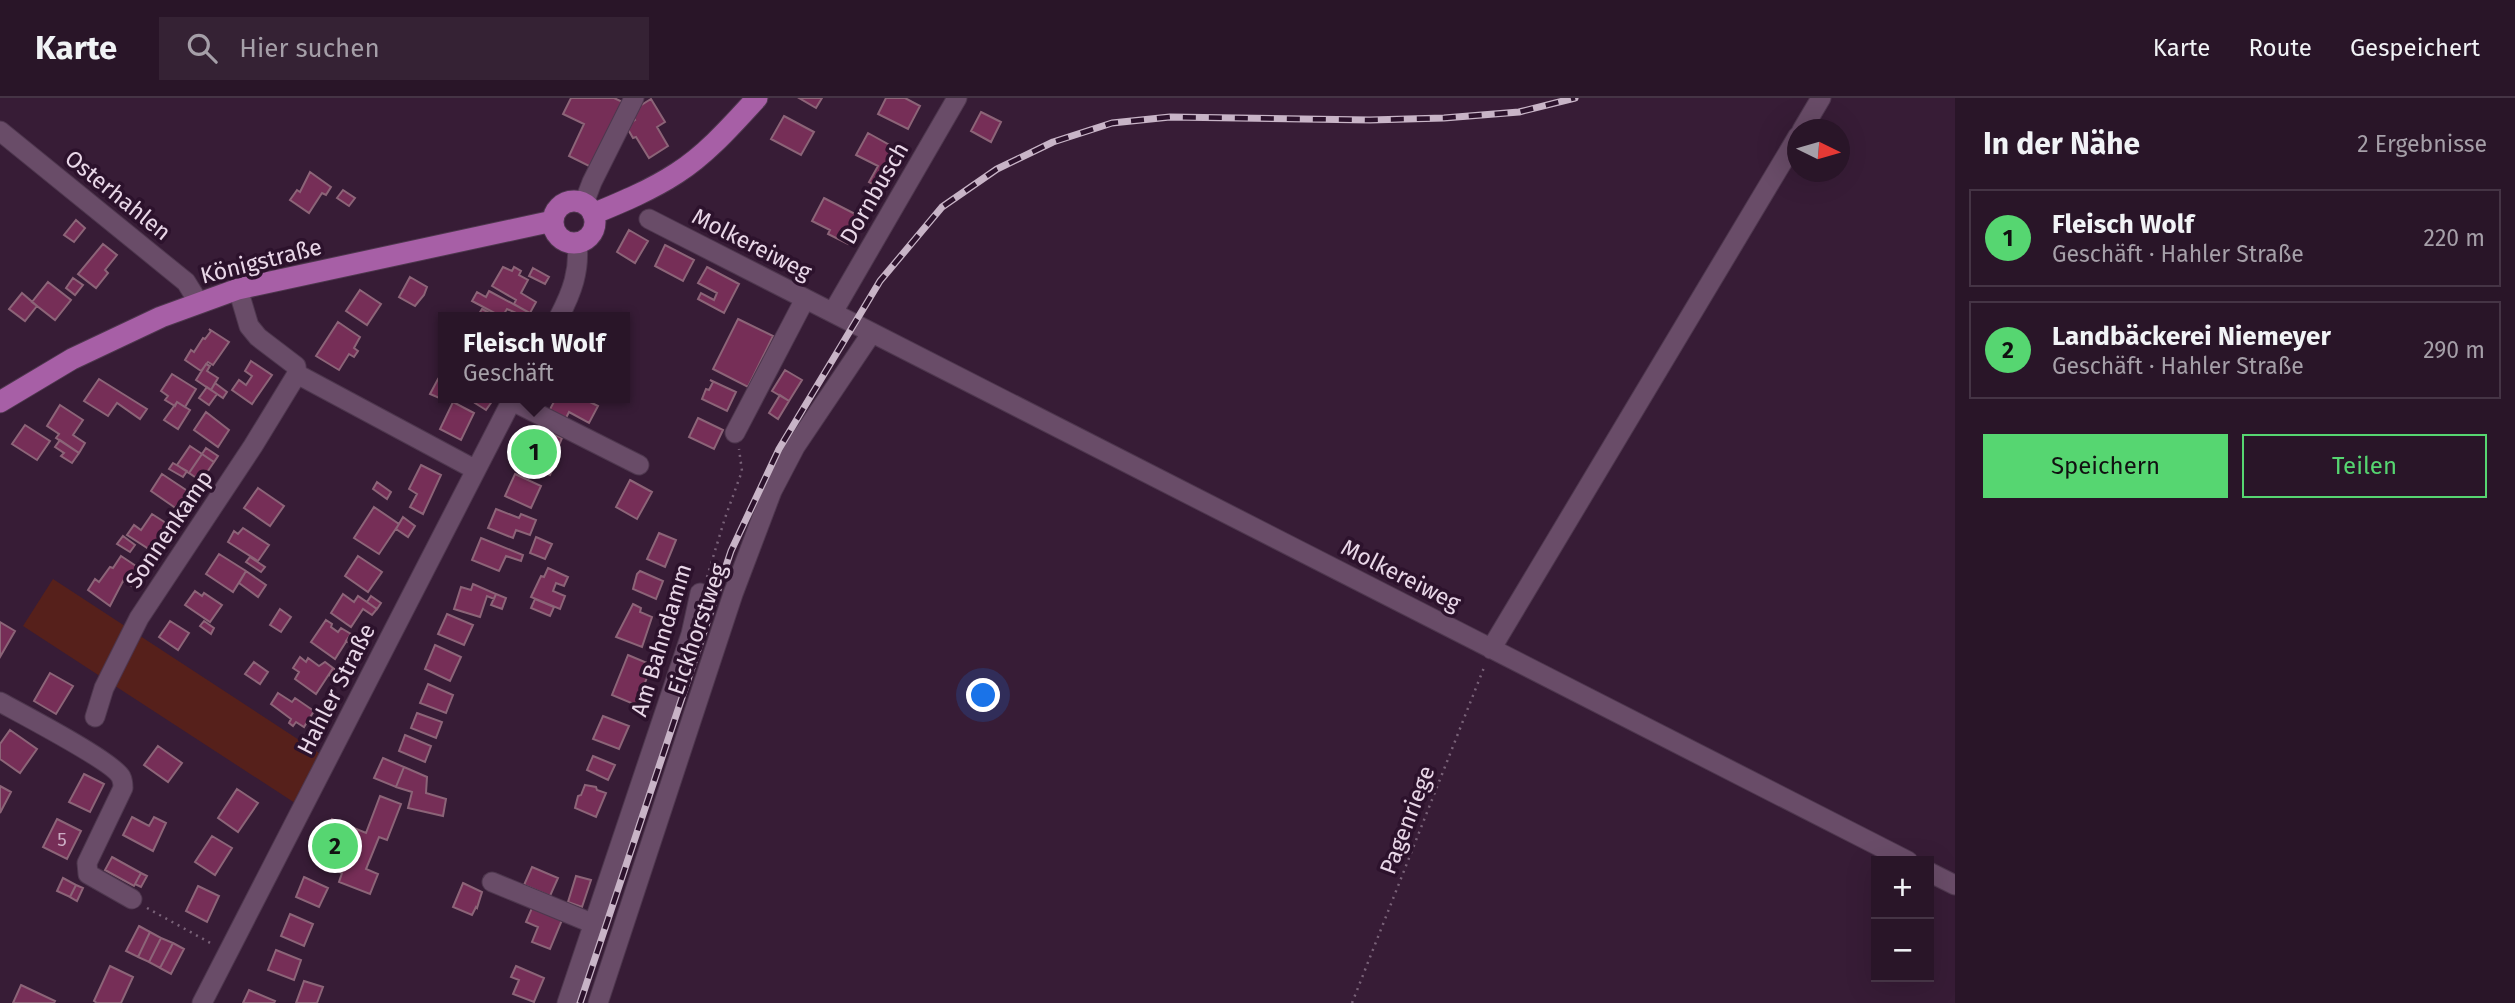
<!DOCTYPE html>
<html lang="de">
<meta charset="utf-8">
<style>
:root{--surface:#291528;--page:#352234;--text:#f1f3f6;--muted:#a59fa8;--line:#453445;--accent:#56d671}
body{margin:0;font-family:"Fira Sans",sans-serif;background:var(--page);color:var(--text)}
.controls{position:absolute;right:21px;bottom:21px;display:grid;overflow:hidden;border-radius:0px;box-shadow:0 7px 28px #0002}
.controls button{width:63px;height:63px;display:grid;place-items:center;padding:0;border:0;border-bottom:2px solid var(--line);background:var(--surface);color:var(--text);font:35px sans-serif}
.compass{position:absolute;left:1787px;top:21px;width:63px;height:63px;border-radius:50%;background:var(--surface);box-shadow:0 7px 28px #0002;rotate:95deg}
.you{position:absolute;left:984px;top:598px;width:24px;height:24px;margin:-18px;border:5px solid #fff;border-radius:50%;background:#1a73e8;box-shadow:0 0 0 10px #1a73e833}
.badge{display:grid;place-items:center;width:46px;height:46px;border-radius:50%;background:var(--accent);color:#111;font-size:23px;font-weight:700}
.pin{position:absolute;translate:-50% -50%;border:4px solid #fff;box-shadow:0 2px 7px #0006}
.popup{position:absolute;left:438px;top:214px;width:192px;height:91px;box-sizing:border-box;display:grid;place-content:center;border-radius:0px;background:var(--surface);filter:drop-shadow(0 2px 5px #0005);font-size:23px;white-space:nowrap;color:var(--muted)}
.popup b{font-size:26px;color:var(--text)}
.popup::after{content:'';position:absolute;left:50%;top:100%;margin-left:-14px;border:14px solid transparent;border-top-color:var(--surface)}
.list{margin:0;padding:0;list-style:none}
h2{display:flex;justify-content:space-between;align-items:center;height:91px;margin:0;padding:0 28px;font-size:30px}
h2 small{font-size:23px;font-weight:400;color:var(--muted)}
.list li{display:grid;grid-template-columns:46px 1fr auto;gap:21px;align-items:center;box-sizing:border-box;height:98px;margin:0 14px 14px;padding:0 14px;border:2px solid var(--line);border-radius:0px}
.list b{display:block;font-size:26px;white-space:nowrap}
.list p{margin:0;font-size:23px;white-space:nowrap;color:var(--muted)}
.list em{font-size:23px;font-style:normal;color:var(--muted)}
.actions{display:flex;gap:14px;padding:21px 28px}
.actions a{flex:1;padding:16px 0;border:2px solid var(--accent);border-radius:0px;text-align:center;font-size:24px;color:var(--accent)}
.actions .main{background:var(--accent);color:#111}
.icon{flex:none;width:38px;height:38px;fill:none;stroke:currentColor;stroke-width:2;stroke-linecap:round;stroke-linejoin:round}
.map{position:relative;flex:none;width:1955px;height:905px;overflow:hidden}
header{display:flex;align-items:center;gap:42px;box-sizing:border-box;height:98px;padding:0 35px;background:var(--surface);border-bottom:2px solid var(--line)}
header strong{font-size:33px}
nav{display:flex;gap:38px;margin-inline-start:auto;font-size:24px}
.search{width:490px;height:63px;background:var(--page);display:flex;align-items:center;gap:18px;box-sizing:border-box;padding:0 24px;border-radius:0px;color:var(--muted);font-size:26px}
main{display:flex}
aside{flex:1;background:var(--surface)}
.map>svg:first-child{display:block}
.green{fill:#56201b}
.building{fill:#762e57;stroke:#8c6478;stroke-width:2}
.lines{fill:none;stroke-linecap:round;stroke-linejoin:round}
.minor-casing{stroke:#4e374e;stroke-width:21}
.major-casing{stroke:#4e374e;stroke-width:23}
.path{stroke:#796278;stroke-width:2.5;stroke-dasharray:2 5;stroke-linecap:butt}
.minor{stroke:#694c68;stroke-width:19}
.major{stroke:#a75fa6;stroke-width:21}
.rail-casing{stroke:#c8b4c7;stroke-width:7}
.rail{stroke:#2c122c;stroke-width:4.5;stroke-dasharray:13;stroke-linecap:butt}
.labels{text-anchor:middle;stroke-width:7;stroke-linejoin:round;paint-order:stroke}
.number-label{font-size:19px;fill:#ccadc4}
.street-label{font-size:23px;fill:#e9d7e8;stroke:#2c122c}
</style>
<header>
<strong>Karte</strong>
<div class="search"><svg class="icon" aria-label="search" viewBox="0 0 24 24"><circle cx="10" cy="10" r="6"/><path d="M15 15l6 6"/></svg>Hier suchen</div>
<nav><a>Karte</a><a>Route</a><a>Gespeichert</a></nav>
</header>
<main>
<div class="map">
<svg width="1955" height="905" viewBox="0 0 1955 905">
<rect width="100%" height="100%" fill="#371c36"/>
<!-- green -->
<path class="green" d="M 53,481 L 322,657 L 298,707 L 23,528 Z"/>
<!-- building -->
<path class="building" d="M 571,0 L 614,0 L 627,6 L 595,71 L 569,58 L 584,26 L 563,16 Z
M 799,0 L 822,0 L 816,10 Z
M 886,0 L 905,0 L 920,8 L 908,31 L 878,16 Z
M 651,1 L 665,24 L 657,29 L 668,48 L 649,60 L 636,39 L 633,40 L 626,28 L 635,22 L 630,14 Z
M 981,14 L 1001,24 L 991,44 L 971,33 Z
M 784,18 L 814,34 L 801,57 L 771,41 Z
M 868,35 L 902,54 L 882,91 L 869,84 L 878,68 L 856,57 Z
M 310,74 L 331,89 L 326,97 L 322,95 L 309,115 L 290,102 L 297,92 L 300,94 Z
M 343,92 L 355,100 L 349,108 L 337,100 Z
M 824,100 L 861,119 L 848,146 L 828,136 L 830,132 L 812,123 Z
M 76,122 L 85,130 L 74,144 L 64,137 Z
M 629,132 L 648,143 L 635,165 L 617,154 Z
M 103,146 L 117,157 L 105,172 L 108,175 L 96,190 L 78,176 Z
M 665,147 L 694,162 L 683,183 L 655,168 Z
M 503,169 L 512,173 L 514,169 L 521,173 L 519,177 L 528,182 L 521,195 L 536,204 L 530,215 L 514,206 L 516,202 L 492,188 Z
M 707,169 L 739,186 L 724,215 L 698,201 L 701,195 L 714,202 L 717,195 L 698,185 Z
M 533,170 L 549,179 L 545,186 L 529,178 Z
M 410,179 L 427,189 L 424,197 L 415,208 L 399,199 Z
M 73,180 L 83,187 L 75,197 L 66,190 Z
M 48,184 L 71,202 L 55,222 L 32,204 Z
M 360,192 L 381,206 L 367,227 L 346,213 Z
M 489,193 L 528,214 L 525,219 L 507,211 L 502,219 L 472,203 L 477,194 L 486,199 Z
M 22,195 L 37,208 L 25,223 L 9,211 Z
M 482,211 L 497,219 L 477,219 Z
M 738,221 L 773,238 L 748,289 L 713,271 Z
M 338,224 L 360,239 L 354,250 L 358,253 L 354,259 L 349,256 L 339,272 L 316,258 Z
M 209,231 L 229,244 L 213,267 L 208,264 L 201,273 L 185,262 L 191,252 L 194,254 L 203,240 L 205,241 L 211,233 Z
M 251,263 L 272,277 L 252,306 L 232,292 L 239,282 L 246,287 L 252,278 L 245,273 Z
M 206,266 L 210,268 L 207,273 L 218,280 L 211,292 L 196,282 Z
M 785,272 L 802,282 L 789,303 L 772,293 Z
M 172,276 L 196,291 L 185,309 L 177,304 L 175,308 L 165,302 L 168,298 L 161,293 Z
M 99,281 L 147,311 L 140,321 L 117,305 L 108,318 L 84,303 Z
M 438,281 L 443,285 L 443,300 L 452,300 L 449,304 L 430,296 Z
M 710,282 L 736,294 L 727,313 L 702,301 L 706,291 L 709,292 L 713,284 Z
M 215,285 L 227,294 L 223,300 L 211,292 Z
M 207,289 L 217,296 L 209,307 L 199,300 Z
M 780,297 L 789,303 L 778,321 L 769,315 Z
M 479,300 L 493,302 L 486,312 L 475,305 Z
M 556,300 L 582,300 L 598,308 L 589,325 L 569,314 L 565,322 L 549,313 Z
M 177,304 L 190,312 L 178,331 L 164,322 Z
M 453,304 L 474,315 L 461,342 L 440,331 Z
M 60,307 L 83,322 L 73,337 L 85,345 L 79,355 L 56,340 L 59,336 L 47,328 Z
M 206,314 L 229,332 L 218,349 L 194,332 Z
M 698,320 L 723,332 L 714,351 L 689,339 Z
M 25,327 L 50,343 L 37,362 L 12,346 Z
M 551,335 L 562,340 L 557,352 L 560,353 L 550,377 L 523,366 L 533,342 L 546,347 Z
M 60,342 L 79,355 L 72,365 L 61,358 L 64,355 L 55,349 Z
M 190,348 L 202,356 L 189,375 L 177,367 Z
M 206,350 L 218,358 L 214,364 L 202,356 Z
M 202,356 L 214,364 L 201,383 L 189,375 Z
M 173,365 L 187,373 L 183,379 L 169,371 Z
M 421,367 L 441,377 L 423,416 L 410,409 L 417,396 L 409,391 Z
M 162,376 L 189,394 L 177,411 L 151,393 Z
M 515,376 L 541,388 L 531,410 L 505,398 Z
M 630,382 L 652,394 L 637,421 L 616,409 Z
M 377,384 L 391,394 L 387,401 L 373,391 Z
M 258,390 L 284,408 L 270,428 L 244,410 Z
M 374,409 L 399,426 L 379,456 L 354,440 Z
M 496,411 L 519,420 L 521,416 L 536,422 L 530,437 L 516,432 L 513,440 L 488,430 Z
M 152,416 L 169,427 L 152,453 L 127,437 L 134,427 L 141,432 Z
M 403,419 L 415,428 L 408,439 L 396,431 Z
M 243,430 L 269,447 L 258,463 L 228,444 L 234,433 L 238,436 Z
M 659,435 L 676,442 L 665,469 L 647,461 Z
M 123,438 L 135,447 L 130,454 L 117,446 Z
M 536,439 L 552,446 L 545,461 L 530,455 Z
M 481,440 L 523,457 L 521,463 L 506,458 L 499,473 L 472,462 Z
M 219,456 L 246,473 L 233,494 L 206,476 Z
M 121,458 L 142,472 L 131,488 L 123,483 L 110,508 L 88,492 L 95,481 L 99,484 L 110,469 L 113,470 Z
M 358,458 L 382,474 L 368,494 L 345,478 Z
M 250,459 L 265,469 L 261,474 L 246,464 Z
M 548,470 L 568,479 L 564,488 L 556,485 L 553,493 L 565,498 L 560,511 L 531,499 L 541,478 L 544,479 Z
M 246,473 L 266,487 L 258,499 L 239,485 Z
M 640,473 L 663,483 L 656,501 L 633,491 L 637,476 Z
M 473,486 L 496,496 L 494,501 L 487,498 L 480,519 L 454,511 L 461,489 L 471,492 Z
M 195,493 L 202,498 L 204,495 L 222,507 L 210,524 L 185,507 Z
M 343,496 L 354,504 L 358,498 L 377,511 L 372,517 L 363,511 L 351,529 L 331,515 Z
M 496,496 L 506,500 L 502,511 L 491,507 Z
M 371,498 L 381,505 L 377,511 L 367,504 Z
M 535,501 L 554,509 L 550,518 L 531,510 Z
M 633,506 L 641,510 L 640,514 L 652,519 L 642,549 L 616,539 Z
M 280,511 L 291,519 L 281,534 L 270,527 Z
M 447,516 L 473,527 L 464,547 L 438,536 Z
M 326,522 L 332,526 L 331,529 L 338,534 L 341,530 L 351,536 L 335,561 L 311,544 Z
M 170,523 L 189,535 L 178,552 L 159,539 Z
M 204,523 L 214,530 L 211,536 L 200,528 Z
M 0,524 L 15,533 L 0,559 Z
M 351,536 L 360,543 L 356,549 L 346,543 Z
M 435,547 L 461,559 L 450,583 L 425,571 Z
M 628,557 L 652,567 L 636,607 L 612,597 Z
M 300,559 L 306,564 L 308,560 L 319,568 L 325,564 L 333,570 L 316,596 L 295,581 L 299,574 L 293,570 Z
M 254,564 L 268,574 L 260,586 L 245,576 Z
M 333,570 L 347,579 L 343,586 L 329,577 Z
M 50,575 L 73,588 L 56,616 L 34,603 Z
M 428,586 L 453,597 L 446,615 L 420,605 Z
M 278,595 L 292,604 L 295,600 L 314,613 L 304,629 L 296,624 L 293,628 L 289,625 L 291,621 L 271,606 Z
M 417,615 L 442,624 L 436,640 L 411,630 Z
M 603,618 L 629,628 L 619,651 L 593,641 Z
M 10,632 L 37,651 L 20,675 L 0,661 L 0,646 Z
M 405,637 L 431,648 L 425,664 L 399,653 Z
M 158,648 L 182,665 L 168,684 L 144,667 Z
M 593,658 L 615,667 L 608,682 L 587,672 Z
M 383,660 L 404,669 L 396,689 L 374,680 Z
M 404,669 L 427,679 L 426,695 L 446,701 L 443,718 L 408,710 L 412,694 L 396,689 Z
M 84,676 L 104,686 L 90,714 L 69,704 Z
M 585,687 L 596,689 L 597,692 L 606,695 L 596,719 L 575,710 L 578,698 L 581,697 Z
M 0,688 L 11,694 L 0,715 Z
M 237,691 L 258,705 L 238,734 L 218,720 Z
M 380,698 L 401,706 L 387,742 L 379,739 L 366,771 L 378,776 L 370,796 L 339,784 L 342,775 L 315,764 L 332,721 L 366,735 Z
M 132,719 L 149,728 L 154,719 L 166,725 L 153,753 L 123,737 Z
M 57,721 L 81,733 L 67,761 L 43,749 Z
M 212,738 L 232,750 L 215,777 L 195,764 Z
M 112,759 L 141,775 L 134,788 L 105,772 Z
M 532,769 L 558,780 L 550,798 L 524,787 Z
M 141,775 L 147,778 L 141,789 L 135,786 Z
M 576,778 L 591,782 L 582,809 L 568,804 Z
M 304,779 L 328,790 L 319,809 L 296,799 Z
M 63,780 L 76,787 L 70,799 L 57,793 Z
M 463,785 L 482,794 L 477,810 L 476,809 L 472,817 L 453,809 Z
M 76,787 L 83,790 L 77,803 L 70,799 Z
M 198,788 L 219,798 L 207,824 L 186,813 Z
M 532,810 L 562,822 L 550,851 L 532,844 L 538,829 L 526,824 Z
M 290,816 L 313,826 L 304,848 L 281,838 Z
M 139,828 L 150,834 L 138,859 L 126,853 Z
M 150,834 L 161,840 L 149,864 L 138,859 Z
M 161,840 L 173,845 L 160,870 L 149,864 Z
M 173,845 L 184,851 L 171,876 L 160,870 Z
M 276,852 L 301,862 L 294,882 L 268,872 Z
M 110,868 L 133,879 L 121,905 L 97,905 L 94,903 Z
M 516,868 L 544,880 L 534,904 L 513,896 L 519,882 L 511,879 Z
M 304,883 L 323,889 L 317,905 L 296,905 Z
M 21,887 L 55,903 L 54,905 L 13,905 Z
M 249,892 L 275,903 L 274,905 L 243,905 Z"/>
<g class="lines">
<!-- minor casing -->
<g class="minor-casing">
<path id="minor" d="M 1802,32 L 1821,0
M 0,33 L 186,184 L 199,205
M 584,105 L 592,84 L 634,0
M 649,121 L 1908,763
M 833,214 L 957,0
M 559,219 C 572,194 580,173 577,144
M 297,276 L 476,372
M 512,303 L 639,367
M 735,335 L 805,201
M 1491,551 L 1798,38
M 0,604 C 20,615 114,664 121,679 C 122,681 123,687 123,690 L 87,765 L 88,776 L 132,801
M 95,619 L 104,590 L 139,520 L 253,348 L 297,276 L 296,268 L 258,239 L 249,228 L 238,191
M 1929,774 L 1955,787
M 492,784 L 594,826
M 202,905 L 513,300
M 567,905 L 691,536 L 700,495
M 598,905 L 733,496 L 772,393 L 795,349 L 871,236"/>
</g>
<!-- major casing -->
<g class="major-casing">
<path id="major" d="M553 124a21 21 0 1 1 42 0a21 21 0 1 1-42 0Z
M 593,116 C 622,104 651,92 677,75 C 707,56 733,26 757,0
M 0,304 L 72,261 L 161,219 L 238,191 L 553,123"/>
</g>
<!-- path -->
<path class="path" d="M 707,479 L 725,420 L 742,373 L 739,351
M 147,810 L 214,847
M 1352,905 L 1485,567"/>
<!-- minor -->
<use href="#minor" class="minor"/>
<!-- major -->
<use href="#major" class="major"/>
<!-- rail casing -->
<g class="rail-casing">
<path id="rail" d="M 580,905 L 731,453 L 779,351 L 880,183 L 942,109 L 997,71 L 1053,44 L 1112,25 L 1170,19 L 1370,22 L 1444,20 L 1519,14 L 1575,0"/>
</g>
<!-- rail -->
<use href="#rail" class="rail"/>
</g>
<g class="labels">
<!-- number labels -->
<g class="number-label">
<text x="62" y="748">5</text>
</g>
<!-- street labels -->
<g class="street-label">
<text transform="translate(874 95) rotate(-60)" y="8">Dornbusch</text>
<text transform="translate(118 97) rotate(39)" y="8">Osterhahlen</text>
<text transform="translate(752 146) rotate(27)" y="8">Molkereiweg</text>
<text transform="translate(261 163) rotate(-14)" y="8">Königstraße</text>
<text transform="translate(169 431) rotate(-56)" y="8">Sonnenkamp</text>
<text transform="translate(1401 477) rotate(27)" y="8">Molkereiweg</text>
<text transform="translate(697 531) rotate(-71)" y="8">Eickhorstweg</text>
<text transform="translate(661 542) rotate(-73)" y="8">Am Bahndamm</text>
<text transform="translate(336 591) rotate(-63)" y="8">Hahler Straße</text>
<text transform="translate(1407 722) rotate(-69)" y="8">Pagenriege</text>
</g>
</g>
</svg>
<div class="controls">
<button>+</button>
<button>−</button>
</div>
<svg class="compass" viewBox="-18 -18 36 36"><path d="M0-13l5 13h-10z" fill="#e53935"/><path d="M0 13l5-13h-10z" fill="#a59fa8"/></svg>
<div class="you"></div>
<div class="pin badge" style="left:534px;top:354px">1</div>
<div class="popup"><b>Fleisch Wolf</b>Geschäft</div>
<div class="pin badge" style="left:335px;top:748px">2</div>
</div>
<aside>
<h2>In der Nähe<small>2 Ergebnisse</small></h2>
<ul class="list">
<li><span class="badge">1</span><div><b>Fleisch Wolf</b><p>Geschäft · Hahler Straße</p></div><em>220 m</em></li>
<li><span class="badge">2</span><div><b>Landbäckerei Niemeyer</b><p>Geschäft · Hahler Straße</p></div><em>290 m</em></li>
</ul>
<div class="actions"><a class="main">Speichern</a><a>Teilen</a></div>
</aside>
</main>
